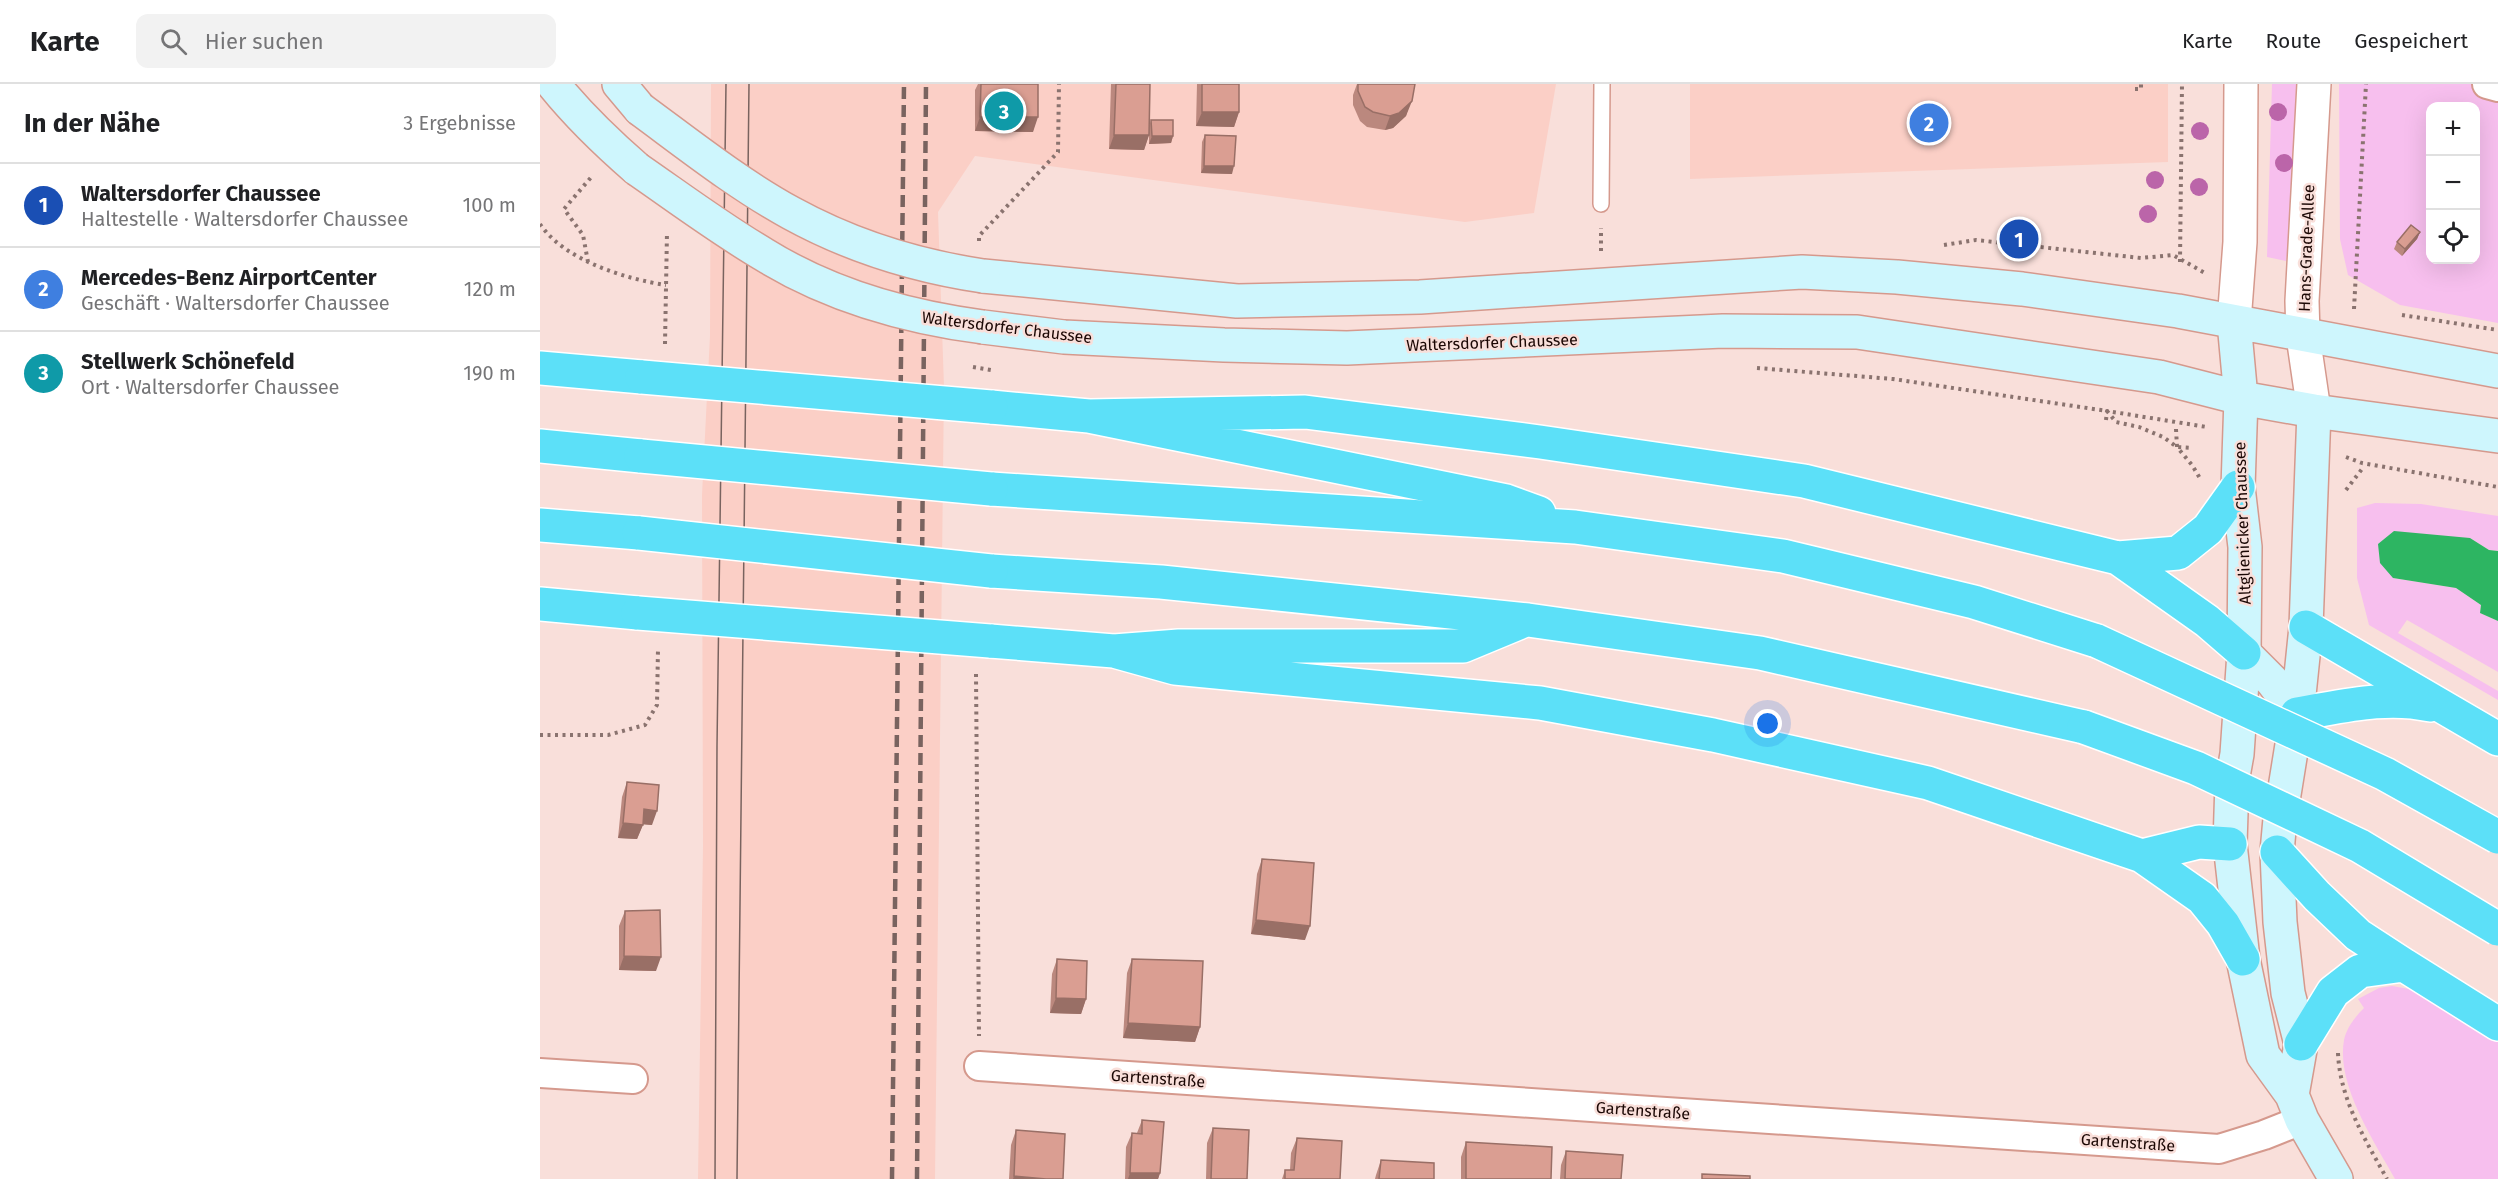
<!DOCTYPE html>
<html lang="de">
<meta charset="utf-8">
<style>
:root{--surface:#fff;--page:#f2f2f2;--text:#202124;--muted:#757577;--line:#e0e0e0;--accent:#377c89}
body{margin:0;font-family:"Fira Sans",sans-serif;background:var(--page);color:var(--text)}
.controls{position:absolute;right:18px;top:18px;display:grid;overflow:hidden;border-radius:12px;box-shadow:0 6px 24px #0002}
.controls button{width:54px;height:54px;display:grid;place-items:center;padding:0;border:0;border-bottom:2px solid var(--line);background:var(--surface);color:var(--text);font:30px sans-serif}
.you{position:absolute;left:1228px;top:640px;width:21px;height:21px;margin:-15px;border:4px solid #fff;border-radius:50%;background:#1a73e8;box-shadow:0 0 0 9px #1a73e833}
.badge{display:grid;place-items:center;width:39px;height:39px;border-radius:50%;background:var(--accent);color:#fff;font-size:20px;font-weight:700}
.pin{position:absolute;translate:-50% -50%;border:3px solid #fff;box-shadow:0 2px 6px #0006}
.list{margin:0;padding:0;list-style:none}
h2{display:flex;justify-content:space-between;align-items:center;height:78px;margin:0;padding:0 24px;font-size:26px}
h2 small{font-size:20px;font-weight:400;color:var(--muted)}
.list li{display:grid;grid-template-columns:39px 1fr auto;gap:18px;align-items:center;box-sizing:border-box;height:84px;padding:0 24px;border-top:2px solid var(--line)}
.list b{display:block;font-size:22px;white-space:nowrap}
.list p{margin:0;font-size:20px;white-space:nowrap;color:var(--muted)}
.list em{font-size:20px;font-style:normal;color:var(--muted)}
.icon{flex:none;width:33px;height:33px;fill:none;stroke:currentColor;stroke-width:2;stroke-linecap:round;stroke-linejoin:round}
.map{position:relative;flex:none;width:1958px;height:1095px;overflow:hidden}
header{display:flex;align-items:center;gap:36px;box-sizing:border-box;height:84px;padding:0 30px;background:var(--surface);border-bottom:2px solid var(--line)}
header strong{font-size:28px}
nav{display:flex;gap:33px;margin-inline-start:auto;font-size:21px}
.search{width:420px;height:54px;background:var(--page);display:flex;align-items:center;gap:15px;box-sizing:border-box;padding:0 21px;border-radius:12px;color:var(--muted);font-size:22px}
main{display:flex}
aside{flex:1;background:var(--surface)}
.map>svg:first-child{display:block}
.built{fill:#fbcfc6}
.green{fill:#f7bfee;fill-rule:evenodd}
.water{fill:#2db562}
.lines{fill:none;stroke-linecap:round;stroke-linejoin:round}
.service-casing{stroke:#d5998d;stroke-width:18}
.minor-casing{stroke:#d5998d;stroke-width:32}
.tertiary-casing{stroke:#d5998d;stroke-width:36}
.secondary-casing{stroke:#d5998d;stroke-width:36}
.motorway-casing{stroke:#fff;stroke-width:36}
.path{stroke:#8a736f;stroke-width:4;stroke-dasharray:3 4.5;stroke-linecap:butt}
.service{stroke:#fff;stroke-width:15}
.minor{stroke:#fff;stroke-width:28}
.tertiary{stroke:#fff;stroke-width:33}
.secondary{stroke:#cef6fd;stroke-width:33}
.motorway{stroke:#5ce0f8;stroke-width:33}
.tram{stroke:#79635f;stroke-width:1.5}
.rail{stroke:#79635f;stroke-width:4.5;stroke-dasharray:12 6;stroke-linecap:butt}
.secondary-bridge-casing{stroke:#d5998d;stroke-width:36;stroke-linecap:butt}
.motorway-bridge-casing{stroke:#fff;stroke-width:36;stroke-linecap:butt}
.secondary-bridge{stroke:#cef6fd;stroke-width:33}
.motorway-bridge{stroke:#5ce0f8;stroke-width:33}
.tree{fill:#bb65a9}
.wall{fill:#bb887e}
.shaded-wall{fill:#996f66}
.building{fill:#da9e92;stroke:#996f66;stroke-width:1.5}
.labels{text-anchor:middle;stroke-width:5;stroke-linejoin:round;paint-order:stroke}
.street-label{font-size:16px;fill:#1b0704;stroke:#f9dfda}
</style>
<header>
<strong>Karte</strong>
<div class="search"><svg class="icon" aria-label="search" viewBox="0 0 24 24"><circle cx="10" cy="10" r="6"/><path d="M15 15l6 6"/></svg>Hier suchen</div>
<nav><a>Karte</a><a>Route</a><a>Gespeichert</a></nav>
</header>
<main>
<aside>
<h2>In der Nähe<small>3 Ergebnisse</small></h2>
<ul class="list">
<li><span class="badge" style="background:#1a4fb4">1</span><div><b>Waltersdorfer Chaussee</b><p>Haltestelle · Waltersdorfer Chaussee</p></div><em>100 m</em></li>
<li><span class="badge" style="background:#3f7fe0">2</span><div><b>Mercedes-Benz AirportCenter</b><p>Geschäft · Waltersdorfer Chaussee</p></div><em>120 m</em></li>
<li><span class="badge" style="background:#0f9aa8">3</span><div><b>Stellwerk Schönefeld</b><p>Ort · Waltersdorfer Chaussee</p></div><em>190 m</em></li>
</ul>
</aside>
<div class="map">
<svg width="1958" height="1095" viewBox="0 0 1958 1095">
<rect width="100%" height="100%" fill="#f9dfda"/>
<!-- built -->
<path class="built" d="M 171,0 L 1016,0 L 994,129 L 925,138 L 435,72 L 398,128 L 404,303 L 395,1095 L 158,1095 L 163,762 L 162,411 L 170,252 Z
M 1150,0 L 1628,0 L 1628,78 L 1150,95 Z"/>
<!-- green -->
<path class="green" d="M 1732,0 L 1756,0 L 1752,134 L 1746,177 L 1727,173 Z
M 1799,0 L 1958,0 L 1958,239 L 1860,221 L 1808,191 L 1800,155 ZM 1890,22 L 1936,22 L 1936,176 L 1890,176 Z
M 1835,419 L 1881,420 L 1958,432 L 1958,467 L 1949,466 L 1930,454 L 1853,494 L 1916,504 L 1941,521 L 1940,529 L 1958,537 L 1958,588 L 1867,536 L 1858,549 L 1958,607 L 1958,616 L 1829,541 L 1817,494 L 1817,424 Z
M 1852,902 L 1881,907 L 1958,955 L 1958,1095 L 1855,1095 C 1834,1057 1796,1001 1804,956 C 1807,943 1815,933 1824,924 L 1818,915 L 1839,904 Z"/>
<!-- water -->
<path class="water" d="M 1854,447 L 1930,454 L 1949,466 L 1958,467 L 1958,537 L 1940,529 L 1941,521 L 1916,504 L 1853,494 L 1840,479 L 1838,460 Z"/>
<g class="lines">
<!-- service casing -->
<g class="service-casing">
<path id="service" d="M 1061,120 L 1062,0"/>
</g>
<!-- minor casing -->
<g class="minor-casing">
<path id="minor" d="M 1947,0 L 1958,3
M 439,982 L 1679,1065 L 1724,1051 L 1762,1036
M 0,989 L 93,995"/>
</g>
<!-- tertiary casing -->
<g class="tertiary-casing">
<path id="tertiary" d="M 1694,238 L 1700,158 L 1701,0
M 1774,327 L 1763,252 L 1762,217 L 1774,0"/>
</g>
<!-- secondary casing -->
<g class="secondary-casing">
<path id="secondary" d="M 13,0 C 38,31 67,59 97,85
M 79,0 L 100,25
M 443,192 L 697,217 L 880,213 L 1262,188 L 1357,193 L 1482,205 L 1638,227 L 1958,287
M 1694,238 L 1701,314 L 1698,403 L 1705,463 L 1704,569 L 1697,670 L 1692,698 L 1690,760 L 1703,875 L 1723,971 L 1752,1011 L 1762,1036 L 1796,1095
M 443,243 L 524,253 L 684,261 L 807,264 L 1183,247 L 1317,248 L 1619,293 L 1701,314 L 1774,327 L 1958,352
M 1704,569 L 1732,597 L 1757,630
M 1752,1011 L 1761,960 L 1748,909 L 1740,838 L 1737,768 L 1740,735 L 1757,630 L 1766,543 L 1774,327"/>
</g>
<!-- motorway casing -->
<g class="motorway-casing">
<path id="motorway" d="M 0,284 L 102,293
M 451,323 L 549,332 L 966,417 L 999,429
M 549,332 L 765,328 L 1000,358 L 1264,397 L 1578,474 L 1638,469 L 1668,445 L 1698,403
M 0,362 L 101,372
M 451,405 L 1035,443 L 1243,472 L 1434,518 L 1557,557
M 0,441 L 99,449
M 1578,474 L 1667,537 L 1704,569
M 451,487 L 621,498 L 988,536 L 1220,569 L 1544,643
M 0,520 L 98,529
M 1766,543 L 1958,655
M 450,557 L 574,567 L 639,562 L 923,562 L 983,537
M 574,567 L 635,584 L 1000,619 L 1173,651 L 1388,699 L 1602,772 L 1662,814 L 1683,840 L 1703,875
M 1757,630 C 1801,623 1845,611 1890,621
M 1737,768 L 1777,812 L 1818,851 L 1864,881
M 1602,772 L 1659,758 L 1690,760
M 1761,960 L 1793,908 L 1820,887 L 1864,881 L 1958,940"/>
</g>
<!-- path -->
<path class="path" d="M 1595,5 L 1601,5 L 1601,0
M 0,140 C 24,176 85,195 126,201
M 439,157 L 439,152 L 518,68 L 519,0
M 1404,161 L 1436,156 L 1601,174 L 1633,171 L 1665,189
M 1061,167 L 1061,144
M 48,178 L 43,151 L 24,125 L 53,91
M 1640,178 L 1642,0
M 1814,225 L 1826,0
M 1862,231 L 1958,246
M 125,260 L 127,148
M 433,283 L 451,286
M 1217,284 L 1353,295 L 1567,327 L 1576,338 L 1599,343 L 1623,353 L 1637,363 L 1652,364
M 1566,336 L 1567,327 L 1667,343
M 1636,345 L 1637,363 L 1652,381 L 1661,396
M 1806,373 L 1822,379 L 1958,403
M 1806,406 L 1822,385
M 436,590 L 439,952
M 0,651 L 68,651 L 105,641 L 117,621 L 118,565
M 1798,969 C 1800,1016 1825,1055 1847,1095"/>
<!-- service -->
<use href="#service" class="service"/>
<!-- minor -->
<use href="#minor" class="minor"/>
<!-- tertiary -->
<use href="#tertiary" class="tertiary"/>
<!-- secondary -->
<use href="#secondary" class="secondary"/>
<!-- motorway -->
<use href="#motorway" class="motorway"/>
<!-- tram -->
<path class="tram" d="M 175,1095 L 177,662 L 186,0
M 197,1095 L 209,0"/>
<!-- rail -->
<path class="rail" d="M 352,1095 L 364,0
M 377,1095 L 386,0"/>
<!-- secondary-bridge casing -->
<g class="secondary-bridge-casing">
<path id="secondary-bridge" d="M 100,25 C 149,61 198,100 251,129 C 311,162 376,182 443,192
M 97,85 C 139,114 179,144 223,170 C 289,211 367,233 443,243"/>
</g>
<!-- motorway-bridge casing -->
<g class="motorway-bridge-casing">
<path id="motorway-bridge" d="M 102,293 L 451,323
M 101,372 L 451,405
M 99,449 L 451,487
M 98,529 L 450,557
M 1557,557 L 1845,690 L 1958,753
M 1544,643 L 1656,684 L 1820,762 L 1958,845"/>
</g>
<!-- secondary-bridge -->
<use href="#secondary-bridge" class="secondary-bridge"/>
<!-- motorway-bridge -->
<use href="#motorway-bridge" class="motorway-bridge"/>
</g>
<!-- trees -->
<g class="tree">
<circle cx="1738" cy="28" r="9"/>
<circle cx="1660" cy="47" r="9"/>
<circle cx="1744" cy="79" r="9"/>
<circle cx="1615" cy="96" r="9"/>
<circle cx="1659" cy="103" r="9"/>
<circle cx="1608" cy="130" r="9"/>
</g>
<!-- wall -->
<path class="wall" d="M 438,0 L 498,0 L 493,48 L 435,47 L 435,6 Z
M 571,0 L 610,0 L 609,42 L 611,36 L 633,52 L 631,59 L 609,60 L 609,51 L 604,66 L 569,65 Z
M 657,0 L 699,0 L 699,28 L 694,43 L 656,42 Z
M 817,0 L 875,0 L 866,32 L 853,44 L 845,46 L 827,43 L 820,37 L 813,21 L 813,11 Z
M 665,51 L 692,90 L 661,89 L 662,58 Z
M 1880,148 L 1877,155 L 1862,172 L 1854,165 L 1857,158 Z
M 87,698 L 112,741 L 103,740 L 97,755 L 78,754 L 82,713 Z
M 722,775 L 765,856 L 711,850 L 717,790 Z
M 85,827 L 116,887 L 79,886 L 79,842 Z
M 517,875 L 546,915 L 541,930 L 510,929 L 512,890 Z
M 592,875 L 660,943 L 655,958 L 583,954 L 587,889 Z
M 602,1036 L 620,1089 L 618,1095 L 585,1095 L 586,1063 L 592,1049 L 597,1049 Z
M 673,1044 L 707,1095 L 666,1095 L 667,1059 Z
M 476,1046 L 523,1095 L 469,1095 L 471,1061 Z
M 757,1054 L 800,1095 L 742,1095 L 745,1086 L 750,1086 L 751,1069 Z
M 926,1058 L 1011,1095 L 921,1095 L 921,1073 Z
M 1026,1067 L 1081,1095 L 1020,1095 L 1021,1081 Z
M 841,1076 L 894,1095 L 835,1095 L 836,1091 Z"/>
<!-- shaded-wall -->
<path class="shaded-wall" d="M 872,17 L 866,32 L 853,44 L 845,46 L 850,32 Z
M 662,28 L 699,28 L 694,43 L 656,42 Z
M 440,33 L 498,33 L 493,48 L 435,47 Z
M 574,51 L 609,51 L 604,66 L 569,65 Z
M 612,52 L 633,52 L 631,59 L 609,60 Z
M 664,82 L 694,82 L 692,90 L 661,89 Z
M 1880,148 L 1877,155 L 1862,172 L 1865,165 Z
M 104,725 L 117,727 L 112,741 L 99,740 Z
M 83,739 L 103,741 L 97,755 L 78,754 Z
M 716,836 L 770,842 L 765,856 L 711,850 Z
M 84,872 L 121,873 L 116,887 L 79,886 Z
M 516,914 L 546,915 L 541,930 L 510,929 Z
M 588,939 L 660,943 L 655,958 L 583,954 Z
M 590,1089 L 620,1089 L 618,1095 L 588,1095 Z
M 474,1092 L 506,1095 L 473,1095 Z"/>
<!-- building -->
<path class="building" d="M 441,0 L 498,0 L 498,33 L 440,33 Z
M 576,0 L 610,0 L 609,51 L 574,51 Z
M 662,0 L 699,0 L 699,28 L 662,28 Z
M 818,0 L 875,0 L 872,17 L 859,29 L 850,32 L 833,28 L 825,23 L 818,7 Z
M 611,36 L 633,36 L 633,52 L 612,52 Z
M 665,51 L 696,52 L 694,82 L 664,82 Z
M 1871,141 L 1880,148 L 1865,165 L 1857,158 Z
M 87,698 L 119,701 L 117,727 L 104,725 L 103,741 L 83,739 Z
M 722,775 L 774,779 L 770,842 L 716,836 Z
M 120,826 L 121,873 L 84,872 L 85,827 Z
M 517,875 L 547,877 L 546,915 L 516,914 Z
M 592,875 L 663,877 L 660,943 L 588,939 Z
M 602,1036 L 624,1038 L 620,1089 L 590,1089 L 592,1049 L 602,1050 Z
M 673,1044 L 709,1046 L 707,1095 L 671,1095 Z
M 476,1046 L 525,1050 L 523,1095 L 506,1095 L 474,1092 Z
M 757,1054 L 802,1057 L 800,1095 L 745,1095 L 745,1086 L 754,1086 Z
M 926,1058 L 1012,1063 L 1011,1095 L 926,1095 Z
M 1026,1067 L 1083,1071 L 1081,1095 L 1025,1095 Z
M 841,1076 L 894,1079 L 894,1095 L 839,1095 Z
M 1162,1090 L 1210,1092 L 1210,1095 L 1162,1095 Z"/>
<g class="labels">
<!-- street labels -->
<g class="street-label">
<text transform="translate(1766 164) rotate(-88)" y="6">Hans-Grade-Allee</text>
<text transform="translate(467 243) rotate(7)" y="6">Waltersdorfer Chaussee</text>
<text transform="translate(952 258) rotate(-2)" y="6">Waltersdorfer Chaussee</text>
<text transform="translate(1702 439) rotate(-92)" y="6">Altglienicker Chaussee</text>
<text transform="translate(618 994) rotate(4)" y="6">Gartenstraße</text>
<text transform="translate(1103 1026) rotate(4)" y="6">Gartenstraße</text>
<text transform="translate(1588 1058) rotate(4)" y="6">Gartenstraße</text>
</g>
</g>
</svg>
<div class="controls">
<button>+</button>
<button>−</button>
<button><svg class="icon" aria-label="locate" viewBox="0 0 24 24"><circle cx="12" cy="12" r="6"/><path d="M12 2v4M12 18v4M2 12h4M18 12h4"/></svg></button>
</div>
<div class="you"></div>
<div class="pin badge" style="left:1479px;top:155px;background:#1a4fb4">1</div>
<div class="pin badge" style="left:1389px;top:39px;background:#3f7fe0">2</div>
<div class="pin badge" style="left:464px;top:27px;background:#0f9aa8">3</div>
</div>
</main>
